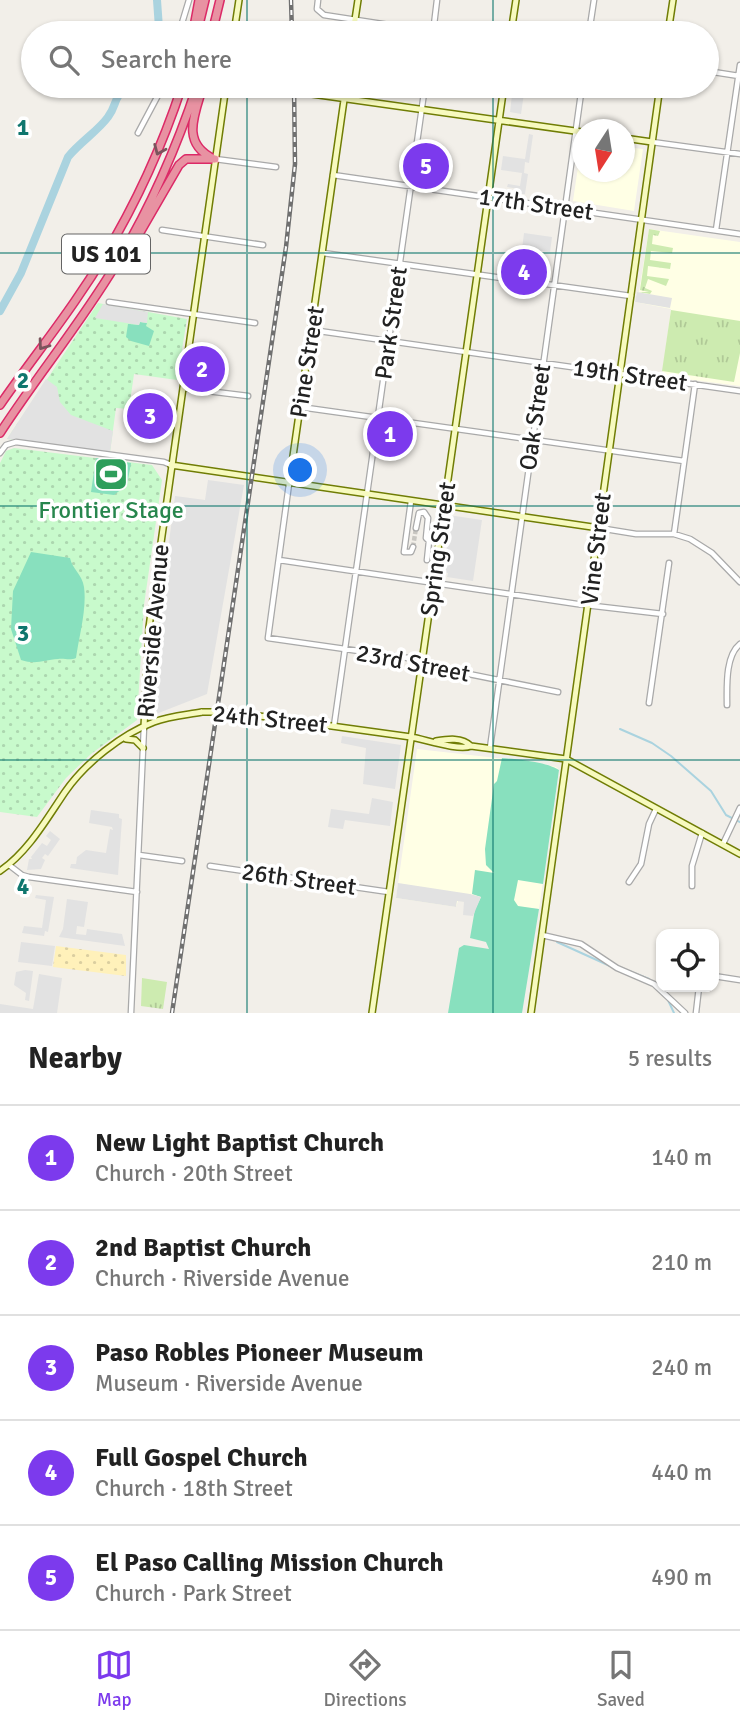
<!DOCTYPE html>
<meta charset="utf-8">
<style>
:root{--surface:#fff;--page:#f2f2f2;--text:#222;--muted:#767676;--line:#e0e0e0;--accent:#7c3aed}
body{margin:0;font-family:Signika,sans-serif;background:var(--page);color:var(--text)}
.controls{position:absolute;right:21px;bottom:21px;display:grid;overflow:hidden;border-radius:14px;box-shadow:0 2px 5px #0004}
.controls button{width:63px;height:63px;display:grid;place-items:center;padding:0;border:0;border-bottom:2px solid var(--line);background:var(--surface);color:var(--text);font:35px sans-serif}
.compass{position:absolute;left:572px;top:119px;width:63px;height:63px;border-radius:50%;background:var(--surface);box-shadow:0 2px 5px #0004;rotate:192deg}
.you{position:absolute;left:301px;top:471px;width:24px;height:24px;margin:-18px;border:5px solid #fff;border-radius:50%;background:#1a73e8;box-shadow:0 0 0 10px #1a73e833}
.badge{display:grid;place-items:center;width:46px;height:46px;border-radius:50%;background:var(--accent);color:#fff;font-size:23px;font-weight:700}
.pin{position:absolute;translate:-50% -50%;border:4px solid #fff;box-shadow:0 2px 7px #0006}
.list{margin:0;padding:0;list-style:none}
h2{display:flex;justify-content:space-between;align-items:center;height:91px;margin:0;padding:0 28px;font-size:30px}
h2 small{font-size:23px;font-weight:400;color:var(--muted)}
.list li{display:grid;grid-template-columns:46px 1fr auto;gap:21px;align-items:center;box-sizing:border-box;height:105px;padding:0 28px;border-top:2px solid var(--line)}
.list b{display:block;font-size:26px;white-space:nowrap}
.list p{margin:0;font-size:23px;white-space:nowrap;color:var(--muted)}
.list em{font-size:23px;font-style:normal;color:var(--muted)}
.icon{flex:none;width:38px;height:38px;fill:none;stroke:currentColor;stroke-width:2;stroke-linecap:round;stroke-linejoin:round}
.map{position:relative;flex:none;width:740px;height:1013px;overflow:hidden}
.search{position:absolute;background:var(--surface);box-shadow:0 2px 5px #0004;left:21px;right:21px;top:21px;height:77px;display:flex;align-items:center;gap:18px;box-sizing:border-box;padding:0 24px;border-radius:38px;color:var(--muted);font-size:26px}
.sheet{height:616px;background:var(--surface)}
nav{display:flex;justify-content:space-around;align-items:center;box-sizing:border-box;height:98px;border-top:2px solid var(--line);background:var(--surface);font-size:19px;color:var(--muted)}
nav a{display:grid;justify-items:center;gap:4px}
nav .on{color:var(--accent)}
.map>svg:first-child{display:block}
.education{fill:#ffffe5}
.grass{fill:url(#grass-tufts)}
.sand{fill:url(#sand-dots)}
.park{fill:url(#park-dots)}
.pitch{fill:#88e0be}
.parking{fill:#e2e2e2}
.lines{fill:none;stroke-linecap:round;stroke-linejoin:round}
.stream{stroke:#aad3df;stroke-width:2}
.river{stroke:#aad3df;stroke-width:8}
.street-tunnel{stroke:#c8c6c1;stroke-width:4.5;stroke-dasharray:4.5 2;stroke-linecap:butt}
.street-casing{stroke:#a9a9a9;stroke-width:7}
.secondary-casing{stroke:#707d05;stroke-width:8}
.highway-casing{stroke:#dc2a67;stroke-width:10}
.street{stroke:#fff;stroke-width:4.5}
.secondary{stroke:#f7fabf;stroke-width:5}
.highway{stroke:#e892a2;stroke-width:7}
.rail-casing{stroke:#707070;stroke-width:4.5}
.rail{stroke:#fff;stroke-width:2;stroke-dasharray:5;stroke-linecap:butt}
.secondary-bridge-casing{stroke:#707d05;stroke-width:8;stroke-linecap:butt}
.secondary-bridge{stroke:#f7fabf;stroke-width:5}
.oneway{stroke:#7b545c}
.grid{fill:none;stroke:#0f766e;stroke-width:2;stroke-opacity:0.55}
.labels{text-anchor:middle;stroke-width:7;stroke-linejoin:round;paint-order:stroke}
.shield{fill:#fff;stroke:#646464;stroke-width:2}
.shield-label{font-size:23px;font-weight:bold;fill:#222}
.street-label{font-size:24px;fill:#222;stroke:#fff}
.leisure-label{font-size:24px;fill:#27864d;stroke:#fff}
.grid-label{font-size:23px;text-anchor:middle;font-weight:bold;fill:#0f766e;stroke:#fff;stroke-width:7;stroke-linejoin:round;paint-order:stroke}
</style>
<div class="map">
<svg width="740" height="1013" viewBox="0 0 740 1013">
<defs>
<pattern id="grass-tufts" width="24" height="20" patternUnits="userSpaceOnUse" patternTransform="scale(1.75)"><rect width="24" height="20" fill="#cdebb0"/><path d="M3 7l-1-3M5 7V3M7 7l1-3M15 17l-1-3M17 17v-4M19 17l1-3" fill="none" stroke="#b0c997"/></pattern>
<pattern id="sand-dots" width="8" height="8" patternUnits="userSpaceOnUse" patternTransform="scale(1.75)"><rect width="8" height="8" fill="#fff1ba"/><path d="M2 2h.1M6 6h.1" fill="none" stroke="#dacea0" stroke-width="1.8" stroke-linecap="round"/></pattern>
<pattern id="park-dots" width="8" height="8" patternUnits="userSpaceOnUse" patternTransform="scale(1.75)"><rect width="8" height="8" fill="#c8facc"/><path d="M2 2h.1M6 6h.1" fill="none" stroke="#acd6af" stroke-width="1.8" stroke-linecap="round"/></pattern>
</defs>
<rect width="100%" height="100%" fill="#f2efe9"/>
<!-- education -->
<path class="education" d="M 582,140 L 582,172 L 624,172 L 625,147 L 643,149 L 634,211 L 573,201 Z
M 649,229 L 740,242 L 740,386 L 662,376 L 671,309 L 635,302 L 637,292 L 639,292 Z
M 417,749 L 533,762 L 556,767 L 559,770 L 539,909 L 458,901 L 456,907 L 396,898 Z"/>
<!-- grass -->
<path class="grass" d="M 649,229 L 660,231 L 658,236 L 653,235 L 652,244 L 673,248 L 672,253 L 651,251 L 650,260 L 671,263 L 670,269 L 648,266 L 647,276 L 669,279 L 666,286 L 648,279 L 645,288 L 652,291 L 650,294 L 639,292 L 649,292 L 640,290 Z
M 671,310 L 740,321 L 740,353 L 734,382 L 662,371 Z
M 142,978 L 167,982 L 163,1009 L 141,1006 Z"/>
<!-- sand -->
<path class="sand" d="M 56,946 L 126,955 L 126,976 L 53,967 Z"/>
<!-- park -->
<path class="park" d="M 98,303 L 187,319 L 177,380 L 134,374 L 129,409 L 116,408 L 110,452 L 7,439 Z
M 14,448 L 152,465 L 162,480 L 144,605 L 137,720 L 91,754 L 66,778 L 37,817 L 0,812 L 0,463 L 6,451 Z"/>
<!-- pitch -->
<path class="pitch" d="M 140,322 L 147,323 L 146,326 L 154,331 L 149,346 L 131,341 L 126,337 L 128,324 L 139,325 Z
M 96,458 L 131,463 L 127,485 L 114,495 L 91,492 Z
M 31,552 L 70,558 C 72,569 82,574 84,587 C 87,609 79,636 76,658 C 69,661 65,658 58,659 C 44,660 36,665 21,660 L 11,629 L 13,591 Z
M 502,758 C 517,759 547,762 559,770 L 543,884 L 518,880 L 514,900 L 518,906 L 539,909 L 522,1013 L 448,1013 L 459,948 L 464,945 L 489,949 L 486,942 L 470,938 L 475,909 L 481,897 L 472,894 L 475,870 L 494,873 L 486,865 L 485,849 L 494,784 L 497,781 Z"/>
<!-- parking -->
<path class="parking" d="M 513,86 L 532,86 L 531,93 L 524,93 L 521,114 L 510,112 Z
M 529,134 L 533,135 L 529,163 L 525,162 L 524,173 L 528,174 L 525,194 L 519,194 L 520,189 L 507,187 L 508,184 L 520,186 L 522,173 L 501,170 L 503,156 L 525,159 Z
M 524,233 L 552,237 L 550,252 L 522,249 Z
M 637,292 L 672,298 L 670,308 L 635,302 Z
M 103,304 L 148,312 L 147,323 L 140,322 L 139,325 L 95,318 Z
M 46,379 L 57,387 L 60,402 L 71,415 L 113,431 L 110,452 L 7,439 Z
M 208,480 L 244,485 L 207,694 L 151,716 L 161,603 L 175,496 L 205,500 Z
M 455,516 L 482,520 L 473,581 L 447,577 L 448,573 L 443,572 L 451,517 Z
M 342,736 L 401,745 L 395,789 L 363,784 L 366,748 L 341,743 Z
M 372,798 L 393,802 L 390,826 L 345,820 L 343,829 L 328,827 L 331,809 L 369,814 Z
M 91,810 L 119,814 L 119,818 L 122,819 L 118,875 L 70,868 L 71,864 L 76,864 L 77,857 L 86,850 L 106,853 L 110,829 L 113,830 L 112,827 L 89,823 Z
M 50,831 L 60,839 L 48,856 L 45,854 L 42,858 L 45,860 L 41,869 L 27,870 L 29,859 L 32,859 L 31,857 L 42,843 L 47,846 L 51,840 L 46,836 Z
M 398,883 L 470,894 L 481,897 L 473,916 L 463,915 L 464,902 L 457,901 L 456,907 L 396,898 Z
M 36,895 L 54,897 L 48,932 L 45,931 L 44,936 L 22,933 L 24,926 L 42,928 L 46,900 L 35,898 Z
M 67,899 L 88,902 L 84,927 L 77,926 L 76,934 L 86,935 L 87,929 L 122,934 L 125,946 L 59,937 L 63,929 Z
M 21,942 L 55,946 L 52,966 L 18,962 Z
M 25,970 L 33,971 L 29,1001 L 25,1000 L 26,993 L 14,985 L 16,972 Z
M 39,974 L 62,978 L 57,1013 L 0,1013 L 0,1004 L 33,1009 Z"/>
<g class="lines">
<!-- stream -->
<path class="stream" d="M 620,729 L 652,743 L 671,756 L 711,791 L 726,815 L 740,822
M 557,942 L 610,966
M 629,971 L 649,979
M 667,998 L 674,1013"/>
<!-- river -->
<path class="river" d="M 156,33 L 159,28 L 157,0
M 0,311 L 21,273 L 68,157 C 80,142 98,131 108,117 C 118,104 112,97 129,86"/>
<!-- street-tunnel -->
<path class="street-tunnel" d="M 413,547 L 416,528"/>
<!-- street casing -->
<g class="street-casing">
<path id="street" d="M 318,0 L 317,9 L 324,15 L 441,33
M 179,33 L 189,0
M 433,33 L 437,0
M 589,33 L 594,0
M 707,71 L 739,76
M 138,133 L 163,86
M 652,142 L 740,154
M 215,159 L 276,167
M 333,175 L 740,234
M 162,230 L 263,245
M 716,230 L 740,65
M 323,253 L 631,296
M 109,302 L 255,323
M 312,330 L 740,391
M 183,388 L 248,396
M 300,407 L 684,461
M 0,453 L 6,445 L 16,442 L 164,462 L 171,465
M 289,484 L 268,638 L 415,659 L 429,666 L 558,692
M 411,501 L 404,552 L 411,552 L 413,547
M 416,528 L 419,513 L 424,512 L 428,518 L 426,538 L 429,541 L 427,560
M 599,528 L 636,534 L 674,534 L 690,539 L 712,553 L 740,582
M 674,534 L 695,384
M 279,560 L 577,604 L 663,614
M 649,703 L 669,563
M 727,705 C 727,687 725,656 740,644
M 334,726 L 425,86
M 490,748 L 582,86
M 723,844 L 740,808
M 139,855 L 182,861
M 9,865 L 22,875 L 29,877 L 137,892
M 210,866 L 389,892
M 629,882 L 641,864 L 649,824 L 656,809
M 692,886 L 692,866 L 702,833
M 542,935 L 581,944 L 617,968 L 654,984 L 685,1013
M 714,976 L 740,980
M 131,1013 L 144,727
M 696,1013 L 699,987"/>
</g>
<!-- secondary casing -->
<g class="secondary-casing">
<path id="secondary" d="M 234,33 L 239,0
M 353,33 L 358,0
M 511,33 L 516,0
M 668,33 L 673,0
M 255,86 L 582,132
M 624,138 L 652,142
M 171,465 L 599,528
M 289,484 L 346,86
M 230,712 L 411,737 C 427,740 459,751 471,746
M 144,727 L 149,627 L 226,86
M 126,739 L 135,740 L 143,748
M 436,741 C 448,739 462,737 471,746 L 566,759 L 740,854
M 0,871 C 28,852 46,820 65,792 C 85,763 122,734 154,722 C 170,716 186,715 202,712
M 372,1013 L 504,86
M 531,1013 L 660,86"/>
</g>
<!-- highway casing -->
<g class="highway-casing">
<path id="highway" d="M 194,27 L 199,0
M 197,33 L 205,0
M 212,33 L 220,0
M 203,86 C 195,114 180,143 214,159
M 124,260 L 179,165 L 186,159 L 215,159
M 0,405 C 24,370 51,336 75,301 C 121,235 157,162 182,86
M 0,433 C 37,376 80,324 115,266 C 150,209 176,149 197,86"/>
</g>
<!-- street -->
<use href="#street" class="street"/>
<!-- secondary -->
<use href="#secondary" class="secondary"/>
<!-- highway -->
<use href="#highway" class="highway"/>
<!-- rail casing -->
<g class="rail-casing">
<path id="rail" d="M 291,0 L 292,33
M 172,1013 L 286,247 L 295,164 L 294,86"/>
</g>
<!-- rail -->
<use href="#rail" class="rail"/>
<!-- secondary-bridge casing -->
<g class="secondary-bridge-casing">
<path id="secondary-bridge" d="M 202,712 L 230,712"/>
</g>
<!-- secondary-bridge -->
<use href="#secondary-bridge" class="secondary-bridge"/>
</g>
<!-- one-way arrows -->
<defs><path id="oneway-chevron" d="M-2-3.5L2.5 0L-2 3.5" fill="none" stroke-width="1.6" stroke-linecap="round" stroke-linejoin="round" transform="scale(1.75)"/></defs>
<g class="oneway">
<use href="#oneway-chevron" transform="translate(159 150) rotate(113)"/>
<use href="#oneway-chevron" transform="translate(43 345) rotate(126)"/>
</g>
<!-- grid -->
<path class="grid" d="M 247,0 L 247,33M 493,0 L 493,33M 247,86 L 247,1013M 493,86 L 493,1013M 0,253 L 740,253M 0,506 L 740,506M 0,760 L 740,760"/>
<!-- icons -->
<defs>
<g id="stadium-square" transform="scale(1.75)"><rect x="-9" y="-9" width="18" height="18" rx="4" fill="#2e9e5b" stroke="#fff"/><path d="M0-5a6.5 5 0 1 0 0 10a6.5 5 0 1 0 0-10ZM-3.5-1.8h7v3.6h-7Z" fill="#fff"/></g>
</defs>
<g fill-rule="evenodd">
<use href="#stadium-square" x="111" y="474"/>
</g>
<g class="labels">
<!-- shield labels -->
<rect class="shield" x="62" y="234.5" width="88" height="39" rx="5"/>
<g class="shield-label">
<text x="106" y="262">US 101</text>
</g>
<!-- street labels -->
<g class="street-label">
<text transform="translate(536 204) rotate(8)" y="8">17th Street</text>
<text transform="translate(391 323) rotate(-82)" y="8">Park Street</text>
<text transform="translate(307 362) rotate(-81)" y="8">Pine Street</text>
<text transform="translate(630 375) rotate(8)" y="8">19th Street</text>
<text transform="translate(535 417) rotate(-82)" y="8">Oak Street</text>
<text transform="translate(438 549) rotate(-82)" y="8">Spring Street</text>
<text transform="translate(596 549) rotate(-83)" y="8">Vine Street</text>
<text transform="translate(153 631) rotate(-85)" y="8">Riverside Avenue</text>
<text transform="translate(413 663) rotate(11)" y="8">23rd Street</text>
<text transform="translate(270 719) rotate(6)" y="8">24th Street</text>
<text transform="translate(299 879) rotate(8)" y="8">26th Street</text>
</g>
<!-- leisure labels -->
<g class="leisure-label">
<text x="111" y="518">Frontier Stage</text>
</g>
</g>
<g class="grid-label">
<text x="23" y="135">1</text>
<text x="23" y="388">2</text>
<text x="23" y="641">3</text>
<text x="23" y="894">4</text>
</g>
</svg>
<div class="controls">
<button><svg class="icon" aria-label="locate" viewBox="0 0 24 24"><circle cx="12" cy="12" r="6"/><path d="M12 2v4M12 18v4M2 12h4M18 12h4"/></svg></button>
</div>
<svg class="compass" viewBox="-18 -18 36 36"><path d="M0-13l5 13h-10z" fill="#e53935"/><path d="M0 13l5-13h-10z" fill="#767676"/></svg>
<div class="you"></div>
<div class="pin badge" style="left:390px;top:434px">1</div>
<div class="pin badge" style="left:202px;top:369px">2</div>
<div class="pin badge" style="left:150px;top:416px">3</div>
<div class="pin badge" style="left:524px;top:272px">4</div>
<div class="pin badge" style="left:426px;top:166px">5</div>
<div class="search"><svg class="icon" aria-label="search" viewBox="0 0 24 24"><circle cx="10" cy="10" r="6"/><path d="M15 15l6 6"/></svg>Search here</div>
</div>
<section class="sheet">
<h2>Nearby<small>5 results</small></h2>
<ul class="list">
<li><span class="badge">1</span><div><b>New Light Baptist Church</b><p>Church · 20th Street</p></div><em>140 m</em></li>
<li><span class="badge">2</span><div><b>2nd Baptist Church</b><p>Church · Riverside Avenue</p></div><em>210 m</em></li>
<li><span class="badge">3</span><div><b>Paso Robles Pioneer Museum</b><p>Museum · Riverside Avenue</p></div><em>240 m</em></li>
<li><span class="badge">4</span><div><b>Full Gospel Church</b><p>Church · 18th Street</p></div><em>440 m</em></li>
<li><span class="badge">5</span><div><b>El Paso Calling Mission Church</b><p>Church · Park Street</p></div><em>490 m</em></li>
</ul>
</section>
<nav>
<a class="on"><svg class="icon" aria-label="map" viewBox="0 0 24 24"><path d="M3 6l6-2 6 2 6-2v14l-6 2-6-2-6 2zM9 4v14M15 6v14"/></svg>Map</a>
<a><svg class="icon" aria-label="directions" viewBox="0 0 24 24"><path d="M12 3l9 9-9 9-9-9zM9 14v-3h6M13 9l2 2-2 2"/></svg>Directions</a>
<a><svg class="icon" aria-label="saved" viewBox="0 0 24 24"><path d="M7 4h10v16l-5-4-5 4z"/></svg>Saved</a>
</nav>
